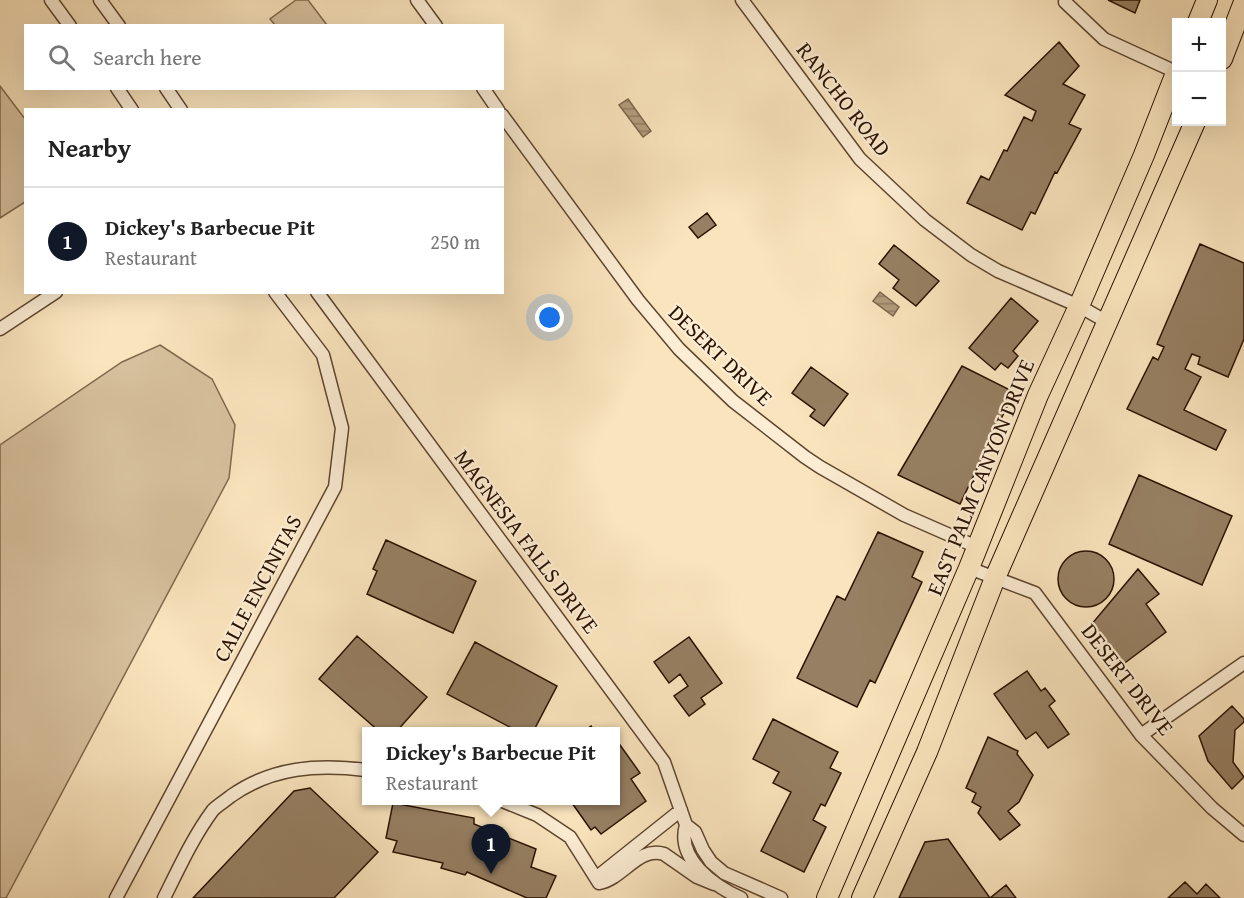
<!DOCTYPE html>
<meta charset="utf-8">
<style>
:root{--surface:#fff;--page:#f2f2f2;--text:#222;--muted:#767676;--line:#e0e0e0;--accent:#111827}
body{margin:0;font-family:"Gentium Book Plus",serif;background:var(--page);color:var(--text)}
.controls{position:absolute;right:18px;top:18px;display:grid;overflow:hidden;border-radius:0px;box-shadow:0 6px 24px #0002}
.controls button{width:54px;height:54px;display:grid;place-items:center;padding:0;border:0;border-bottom:2px solid var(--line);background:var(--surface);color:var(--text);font:30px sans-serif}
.you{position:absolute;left:550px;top:318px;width:21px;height:21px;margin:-15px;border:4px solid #fff;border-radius:50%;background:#1a73e8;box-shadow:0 0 0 9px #1a73e833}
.badge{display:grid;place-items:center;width:39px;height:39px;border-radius:50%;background:var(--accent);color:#fff;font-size:20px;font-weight:700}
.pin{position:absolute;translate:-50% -50px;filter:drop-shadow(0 2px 3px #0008)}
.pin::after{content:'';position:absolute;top:32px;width:21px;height:18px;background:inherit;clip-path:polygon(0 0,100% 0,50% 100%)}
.popup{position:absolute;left:362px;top:727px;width:258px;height:78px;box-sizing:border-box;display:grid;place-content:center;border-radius:0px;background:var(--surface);filter:drop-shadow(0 2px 4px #0005);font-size:20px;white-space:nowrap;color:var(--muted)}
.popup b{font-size:22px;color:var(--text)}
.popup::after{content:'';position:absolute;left:50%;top:100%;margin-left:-12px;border:12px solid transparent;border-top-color:var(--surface)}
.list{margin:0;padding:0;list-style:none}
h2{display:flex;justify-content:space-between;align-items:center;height:78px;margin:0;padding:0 24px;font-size:26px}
h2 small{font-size:20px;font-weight:400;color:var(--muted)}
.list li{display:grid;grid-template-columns:39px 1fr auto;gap:18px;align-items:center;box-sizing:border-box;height:108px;padding:0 24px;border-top:2px solid var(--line)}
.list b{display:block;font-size:22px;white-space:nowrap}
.list p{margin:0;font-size:20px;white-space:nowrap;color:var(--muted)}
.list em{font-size:20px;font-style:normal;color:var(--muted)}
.icon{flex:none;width:33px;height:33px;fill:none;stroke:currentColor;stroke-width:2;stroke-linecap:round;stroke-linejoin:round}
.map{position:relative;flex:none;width:1244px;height:898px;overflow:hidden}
.search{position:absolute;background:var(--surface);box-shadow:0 6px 24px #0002;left:24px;top:24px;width:480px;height:66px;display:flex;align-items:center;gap:15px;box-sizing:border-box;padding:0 21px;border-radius:0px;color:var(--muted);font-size:22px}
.panel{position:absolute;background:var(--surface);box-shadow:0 6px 24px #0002;left:24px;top:108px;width:480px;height:186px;border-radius:0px}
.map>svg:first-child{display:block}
.green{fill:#d7c09d;stroke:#80694e;stroke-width:1.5}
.water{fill:url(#water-rules);stroke:#7c654b;stroke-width:1.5}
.building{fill:#967f62;stroke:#2a1200;stroke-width:1.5}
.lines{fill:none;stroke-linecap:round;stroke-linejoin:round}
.street-casing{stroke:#5e462f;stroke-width:15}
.primary-casing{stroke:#2a1200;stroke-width:22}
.street{stroke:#fcedd4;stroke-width:12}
.primary{stroke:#fae4bd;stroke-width:20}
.labels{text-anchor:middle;stroke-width:4.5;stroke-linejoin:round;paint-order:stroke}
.street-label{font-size:22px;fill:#2a1200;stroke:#fcedd4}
</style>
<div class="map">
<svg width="1244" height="898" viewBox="0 0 1244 898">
<defs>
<pattern id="water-rules" width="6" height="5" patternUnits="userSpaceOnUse" patternTransform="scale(1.5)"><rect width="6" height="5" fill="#b39d7d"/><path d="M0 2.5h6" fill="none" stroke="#927f64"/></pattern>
</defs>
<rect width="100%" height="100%" fill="#fae4bd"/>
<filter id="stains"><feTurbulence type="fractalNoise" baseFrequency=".00333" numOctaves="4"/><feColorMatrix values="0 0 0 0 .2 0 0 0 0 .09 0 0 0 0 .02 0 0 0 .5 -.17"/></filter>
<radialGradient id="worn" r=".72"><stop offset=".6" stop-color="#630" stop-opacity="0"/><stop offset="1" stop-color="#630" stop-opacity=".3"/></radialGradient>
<!-- green -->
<path class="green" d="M 296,0 L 308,0 L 327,25 L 275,25 L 270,19 Z
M 0,86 L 25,119 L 25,202 L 0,218 Z
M 160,345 L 212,379 L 235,425 L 229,478 L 6,898 L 0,898 L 0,445 L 122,362 Z"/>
<!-- water -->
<path class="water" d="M 628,99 L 651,131 L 643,137 L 619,105 Z
M 880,292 L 899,307 L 893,316 L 873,301 Z"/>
<!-- building -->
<path class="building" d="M 1108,0 L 1140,0 L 1135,13 Z
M 1059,42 L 1079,66 L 1063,84 L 1085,95 L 1069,124 L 1081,129 L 1057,173 L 1055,172 L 1035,214 L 1031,212 L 1022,230 L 967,203 L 981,176 L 989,180 L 1004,150 L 1007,151 L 1024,117 L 1032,121 L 1036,111 L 1005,95 Z
M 707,213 L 716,225 L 698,238 L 689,227 Z
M 1200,244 L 1244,263 L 1244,339 L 1228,377 L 1198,364 L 1200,357 L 1192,354 L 1185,369 L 1201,377 L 1184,410 L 1226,430 L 1216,450 L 1127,409 L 1153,357 L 1158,360 L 1164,347 L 1157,344 Z
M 894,245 L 939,281 L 916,306 L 893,288 L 899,280 L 879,264 Z
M 1011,298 L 1038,321 L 1013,351 L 1018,356 L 1008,368 L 1001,363 L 995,370 L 969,348 Z
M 962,366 L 1014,392 L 960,504 L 898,475 Z
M 811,367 L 848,394 L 824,426 L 810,416 L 815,410 L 792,393 Z
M 1139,475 L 1232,516 L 1202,585 L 1109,544 Z
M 878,532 L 923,552 L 912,577 L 922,582 L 875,683 L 870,680 L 857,707 L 797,678 L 837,596 L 845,600 Z
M 386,540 L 476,581 L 453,633 L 367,594 L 377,571 L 373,569 Z
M1058 579a28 28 0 1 1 56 0a28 28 0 1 1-56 0Z
M 1138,569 L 1159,594 L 1146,604 L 1166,632 L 1122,665 L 1091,625 Z
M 357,636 L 427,697 L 396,732 L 380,732 L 319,679 Z
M 689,637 L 722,683 L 701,698 L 705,704 L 689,716 L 674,696 L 688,686 L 680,674 L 669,683 L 654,662 Z
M 475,642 L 557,686 L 533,732 L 519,732 L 447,694 Z
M 1027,671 L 1041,691 L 1045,688 L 1055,701 L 1049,706 L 1069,734 L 1048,748 L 1036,732 L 1026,739 L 994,694 Z
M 1232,706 L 1244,719 L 1244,722 L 1235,730 L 1233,762 L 1244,777 L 1232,789 L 1208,761 L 1199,736 Z
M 773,719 L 838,752 L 830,768 L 841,773 L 825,806 L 821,804 L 813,820 L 826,827 L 804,872 L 761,851 L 791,792 L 773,783 L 779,772 L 753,759 Z
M 591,726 L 595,732 L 583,732 Z
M 988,737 L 1018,751 L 1017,754 L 1033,775 L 1019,802 L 1008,811 L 1020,825 L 1000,840 L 978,813 L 981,807 L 972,802 L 976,793 L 966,788 Z
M 620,745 L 640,773 L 631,779 L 646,801 L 601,834 L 595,827 L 591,830 L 572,803 L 575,800 L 616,800 L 616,748 Z
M 310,788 L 378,852 L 334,898 L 193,898 L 294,791 Z
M 393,803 L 474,818 L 474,824 L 536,849 L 531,867 L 556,876 L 546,898 L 527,898 L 467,872 L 465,875 L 441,868 L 443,863 L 393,852 L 397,841 L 386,838 Z
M 948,839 L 990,898 L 899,898 L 925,842 Z
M 1185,882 L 1197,894 L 1206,884 L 1220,898 L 1168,898 Z
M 1006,885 L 1016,898 L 990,898 Z"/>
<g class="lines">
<!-- street casing -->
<g class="street-casing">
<path id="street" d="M 51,0 L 70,26
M 100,0 L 119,26
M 417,0 L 436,26
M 742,0 L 860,159 L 925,220 L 971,255 L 998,271 L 1079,306 L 1107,322
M 1065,2 L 1104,39 L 1176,72
M 117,88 L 132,110
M 166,88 L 181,110
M 483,88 L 498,110
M 502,115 L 638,300 L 679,349 L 733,401 L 805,457 L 820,467 L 904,515 L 977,547
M 317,292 L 664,762 L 686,825 L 695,832 L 703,850 L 711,862 L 724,873 L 781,898
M 0,329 L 56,292
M 969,568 L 1035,593 L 1141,735 L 1212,808 L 1244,835
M 1141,735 L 1244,663
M 500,800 L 537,815 L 570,837 L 599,883
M 686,825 C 676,859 714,886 741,898
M 599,883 C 623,879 638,846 664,854 L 697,877 L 714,884
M 599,883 L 602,873 L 681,810
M 116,898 L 335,487 L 342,428 L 323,355 L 275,292
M 164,898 C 179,868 193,837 213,810 C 218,805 225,801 231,796 C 272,767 318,764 366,770"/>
</g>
<!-- primary casing -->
<g class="primary-casing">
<path id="primary" d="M 1198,22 L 1207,0
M 1222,59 L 1244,2
M 827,898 L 969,568 L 1038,395 L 1079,306 L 1144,155 L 1176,73
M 862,898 L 927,752 L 995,578 L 1195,122"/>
</g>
<!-- street -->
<use href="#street" class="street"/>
<!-- primary -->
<use href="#primary" class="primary"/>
</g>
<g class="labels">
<!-- street labels -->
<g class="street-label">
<text transform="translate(844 99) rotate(52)" y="8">RANCHO ROAD</text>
<text transform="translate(721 355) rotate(44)" y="8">DESERT DRIVE</text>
<text transform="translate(980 477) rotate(-68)" y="8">EAST PALM CANYON DRIVE</text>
<text transform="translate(527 541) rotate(53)" y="8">MAGNESIA FALLS DRIVE</text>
<text transform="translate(257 588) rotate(-62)" y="8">CALLE ENCINITAS</text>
<text transform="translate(1128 679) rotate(52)" y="8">DESERT DRIVE</text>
</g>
</g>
<rect width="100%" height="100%" filter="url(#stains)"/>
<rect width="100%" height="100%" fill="url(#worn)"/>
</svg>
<div class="controls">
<button>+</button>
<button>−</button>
</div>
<div class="you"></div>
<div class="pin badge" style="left:491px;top:874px">1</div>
<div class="popup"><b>Dickey's Barbecue Pit</b>Restaurant</div>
<div class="search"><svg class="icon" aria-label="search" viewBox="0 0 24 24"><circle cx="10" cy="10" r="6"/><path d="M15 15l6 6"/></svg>Search here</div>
<section class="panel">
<h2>Nearby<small></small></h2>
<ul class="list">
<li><span class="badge">1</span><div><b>Dickey's Barbecue Pit</b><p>Restaurant</p></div><em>250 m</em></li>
</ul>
</section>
</div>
